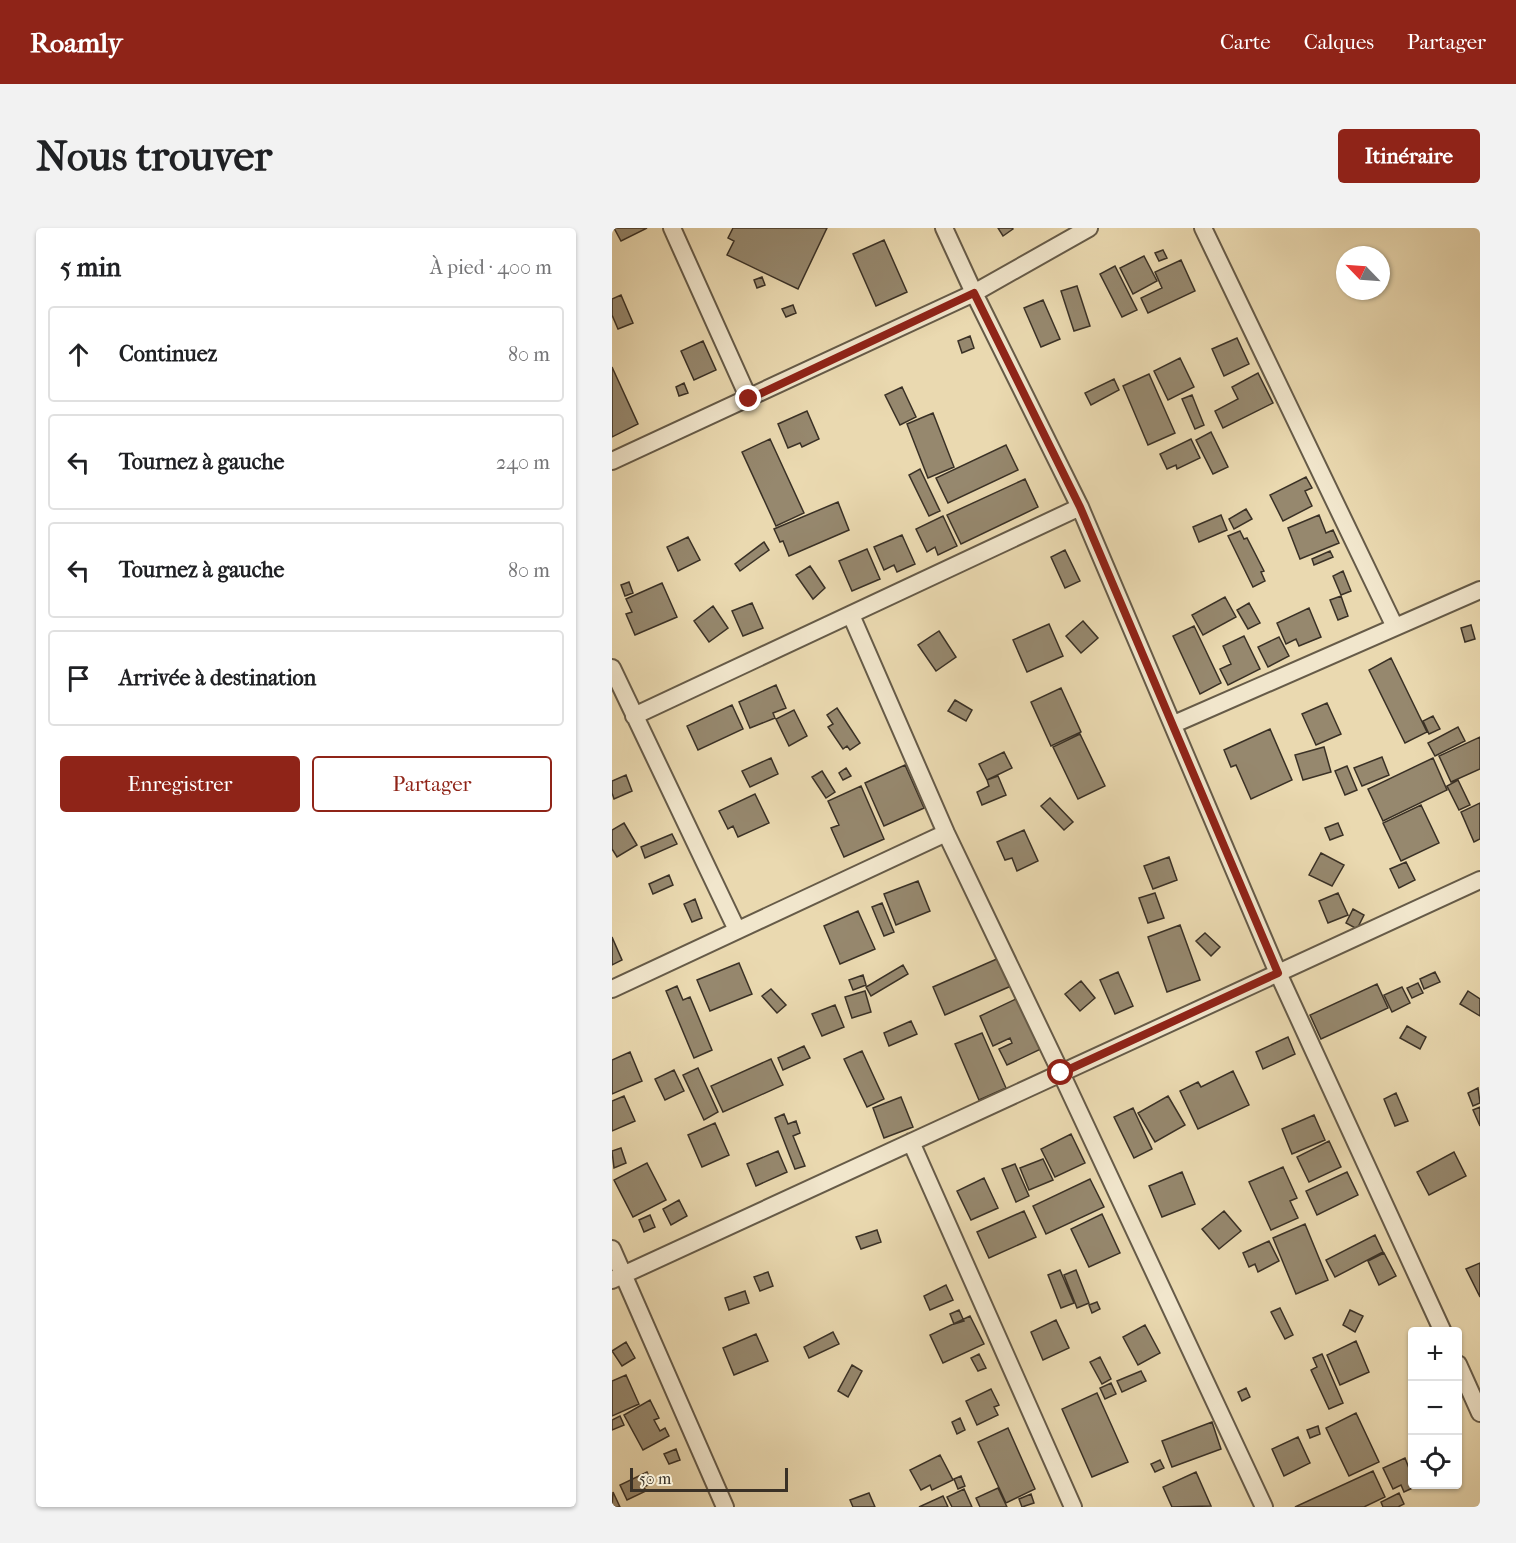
<!DOCTYPE html>
<html lang="fr">
<meta charset="utf-8">
<style>
:root{--surface:#fff;--page:#f2f2f2;--text:#202124;--muted:#757577;--line:#e0e0e0;--accent:#8f2418}
body{margin:0;font-family:"IM FELL French Canon",serif;background:var(--page);color:var(--text)}
.controls{position:absolute;right:18px;bottom:18px;display:grid;overflow:hidden;border-radius:6px;box-shadow:0 2px 4px #0004}
.controls button{width:54px;height:54px;display:grid;place-items:center;padding:0;border:0;border-bottom:2px solid var(--line);background:var(--surface);color:var(--text);font:30px sans-serif}
.compass{position:absolute;left:724px;top:18px;width:54px;height:54px;border-radius:50%;background:var(--surface);box-shadow:0 2px 4px #0004;rotate:295deg}
.scale{position:absolute;left:18px;bottom:15px;width:158px;box-sizing:border-box;padding-left:6px;border:3px solid #3a3126;border-top:0;font-size:16px;line-height:21px;white-space:nowrap;color:#3a3126;-webkit-text-stroke:4px #f1e6cc;paint-order:stroke}
.stop{position:absolute;width:18px;height:18px;margin:-14px;border:4px solid #8f2418;border-radius:50%;background:#fff}
.stop.end{background:#8f2418;border-color:#fff;box-shadow:0 2px 6px #0008}
.list{margin:0;padding:0;list-style:none}
h2{display:flex;justify-content:space-between;align-items:center;height:78px;margin:0;padding:0 24px;font-size:26px}
h2 small{font-size:20px;font-weight:400;color:var(--muted)}
.list li{display:grid;grid-template-columns:39px 1fr auto;gap:18px;align-items:center;box-sizing:border-box;height:96px;margin:0 12px 12px;padding:0 12px;border:2px solid var(--line);border-radius:6px}
.list b{display:block;font-size:22px;white-space:nowrap}
.list em{font-size:20px;font-style:normal;color:var(--muted)}
.actions{display:flex;gap:12px;padding:18px 24px}
.actions a{flex:1;padding:14px 0;border:2px solid var(--accent);border-radius:6px;text-align:center;font-size:21px;color:var(--accent)}
.actions .main{background:var(--accent);color:#fff}
.icon{flex:none;width:33px;height:33px;fill:none;stroke:currentColor;stroke-width:2;stroke-linecap:round;stroke-linejoin:round}
.map{position:relative;flex:none;width:868px;height:1279px;overflow:hidden;border-radius:6px}
header{display:flex;align-items:center;gap:36px;box-sizing:border-box;height:84px;padding:0 30px;background:var(--accent);color:#fff}
header strong{font-size:28px}
nav{display:flex;gap:33px;margin-inline-start:auto;font-size:21px}
.intro{display:flex;align-items:center;justify-content:space-between;box-sizing:border-box;height:144px;padding:0 36px}
h1{margin:0;font-size:42px}
.button{padding:15px 27px;border-radius:6px;background:var(--accent);color:#fff;font-size:21px;font-weight:700}
main{display:flex;gap:36px;padding:0 36px}
aside{flex:1;background:var(--surface);border-radius:6px;box-shadow:0 2px 4px #0004}
.map>svg:first-child{display:block}
.building{fill:#96886e;stroke:#3a3126;stroke-width:1.5}
.lines{fill:none;stroke-linecap:round;stroke-linejoin:round}
.minor-casing{stroke:#665b48;stroke-width:20}
.minor{stroke:#f1e6cc;stroke-width:16}
.route{stroke:#8f2418;stroke-width:8}
</style>
<header>
<strong>Roamly</strong>
<nav><a>Carte</a><a>Calques</a><a>Partager</a></nav>
</header>
<div class="intro"><h1>Nous trouver</h1><a class="button">Itinéraire</a></div>
<main>
<aside>
<h2>5 min<small>À pied · 400 m</small></h2>
<ul class="list">
<li><svg class="icon" aria-label="ahead" viewBox="0 0 24 24"><path d="M12 20V5M6 11l6-6 6 6"/></svg><div><b>Continuez</b></div><em>80 m</em></li>
<li><svg class="icon" aria-label="left" viewBox="0 0 24 24"><path d="M17 20v-9H6M10 6l-5 5 5 5"/></svg><div><b>Tournez à gauche</b></div><em>240 m</em></li>
<li><svg class="icon" aria-label="left" viewBox="0 0 24 24"><path d="M17 20v-9H6M10 6l-5 5 5 5"/></svg><div><b>Tournez à gauche</b></div><em>80 m</em></li>
<li><svg class="icon" aria-label="arrive" viewBox="0 0 24 24"><path d="M6 21V4h12l-3 4 3 4H6"/></svg><div><b>Arrivée à destination</b></div></li>
</ul>
<div class="actions"><a class="main">Enregistrer</a><a>Partager</a></div>
</aside>
<div class="map">
<svg width="868" height="1279" viewBox="0 0 868 1279">
<rect width="100%" height="100%" fill="#ead9b0"/>
<filter id="stains"><feTurbulence type="fractalNoise" baseFrequency=".00333" numOctaves="4"/><feColorMatrix values="0 0 0 0 .2 0 0 0 0 .09 0 0 0 0 .02 0 0 0 .5 -.17"/></filter>
<radialGradient id="worn" r=".72"><stop offset=".6" stop-color="#630" stop-opacity="0"/><stop offset="1" stop-color="#630" stop-opacity=".3"/></radialGradient>
<!-- building -->
<path class="building" d="M 2,0 L 35,0 L 9,13 Z
M 121,0 L 215,0 L 186,61 L 115,27 L 122,13 L 116,10 Z
M 386,0 L 400,0 L 401,1 L 391,8 Z
M 272,12 L 295,64 L 264,78 L 241,26 Z
M 551,22 L 555,30 L 547,33 L 543,25 Z
M 532,28 L 545,53 L 521,66 L 508,40 Z
M 569,32 L 583,63 L 536,85 L 529,70 L 550,60 L 543,44 Z
M 503,38 L 525,82 L 510,89 L 488,46 Z
M 150,49 L 153,57 L 145,60 L 142,52 Z
M 465,58 L 478,98 L 462,103 L 449,63 Z
M 9,67 L 21,95 L 6,101 L 0,87 L 0,71 Z
M 431,72 L 448,111 L 429,119 L 412,80 Z
M 181,77 L 184,85 L 174,89 L 170,81 Z
M 358,108 L 362,120 L 350,125 L 346,113 Z
M 625,110 L 637,136 L 612,148 L 600,121 Z
M 91,113 L 104,142 L 82,152 L 69,123 Z
M 568,130 L 582,159 L 556,172 L 542,143 Z
M 0,139 L 26,196 L 0,209 Z
M 646,145 L 661,175 L 611,200 L 603,183 L 626,171 L 620,159 Z
M 537,146 L 563,205 L 536,217 L 511,158 Z
M 502,151 L 507,162 L 479,177 L 473,165 Z
M 72,155 L 76,165 L 67,168 L 64,159 Z
M 290,159 L 304,189 L 288,197 L 273,167 Z
M 580,167 L 592,197 L 583,201 L 570,171 Z
M 195,183 L 207,211 L 190,219 L 188,215 L 176,220 L 166,196 Z
M 321,185 L 342,239 L 316,250 L 295,196 Z
M 599,204 L 616,239 L 601,246 L 584,212 Z
M 158,211 L 192,285 L 164,298 L 130,224 Z
M 579,211 L 588,230 L 565,241 L 564,237 L 555,241 L 548,226 Z
M 394,217 L 406,242 L 336,275 L 324,250 Z
M 308,241 L 328,283 L 317,288 L 297,247 Z
M 694,249 L 700,260 L 693,263 L 700,278 L 671,293 L 658,267 Z
M 413,251 L 426,279 L 349,316 L 335,287 Z
M 226,274 L 237,302 L 177,328 L 171,313 L 168,314 L 162,301 Z
M 634,281 L 640,291 L 622,301 L 617,291 Z
M 609,287 L 615,302 L 587,314 L 581,299 Z
M 707,287 L 714,305 L 721,302 L 727,315 L 688,331 L 676,300 Z
M 331,288 L 345,318 L 326,327 L 323,319 L 315,324 L 304,301 Z
M 628,303 L 632,311 L 635,310 L 652,343 L 649,344 L 653,353 L 641,359 L 616,308 Z
M 290,307 L 303,336 L 285,344 L 282,337 L 272,342 L 262,319 Z
M 76,309 L 88,332 L 66,343 L 55,319 Z
M 152,314 L 157,322 L 128,343 L 123,336 Z
M 255,321 L 268,351 L 240,363 L 227,333 Z
M 453,322 L 468,353 L 453,360 L 439,329 Z
M 718,323 L 721,329 L 702,337 L 700,331 Z
M 198,338 L 213,360 L 201,371 L 184,347 Z
M 731,343 L 739,363 L 729,367 L 721,348 Z
M 17,354 L 21,365 L 13,368 L 9,357 Z
M 50,355 L 65,389 L 23,407 L 14,386 L 20,384 L 14,371 Z
M 729,368 L 736,388 L 726,392 L 718,372 Z
M 613,369 L 624,389 L 591,407 L 580,387 Z
M 140,375 L 151,400 L 131,408 L 120,383 Z
M 637,375 L 648,395 L 636,401 L 625,382 Z
M 101,378 L 116,400 L 97,414 L 82,393 Z
M 697,380 L 709,409 L 687,418 L 684,411 L 674,416 L 665,395 Z
M 471,393 L 486,410 L 469,425 L 454,408 Z
M 437,396 L 451,428 L 415,444 L 401,412 Z
M 859,397 L 863,411 L 853,414 L 849,400 Z
M 582,398 L 609,455 L 588,466 L 561,408 Z
M 327,403 L 344,429 L 324,443 L 306,417 Z
M 632,408 L 648,441 L 616,457 L 608,441 L 619,436 L 611,418 Z
M 667,409 L 677,428 L 656,439 L 646,419 Z
M 779,430 L 815,504 L 793,515 L 757,442 Z
M 164,457 L 174,480 L 161,485 L 163,490 L 138,500 L 127,474 Z
M 449,460 L 469,504 L 439,518 L 419,474 Z
M 343,472 L 360,482 L 354,493 L 336,483 Z
M 715,475 L 729,506 L 704,517 L 690,486 Z
M 120,477 L 131,501 L 86,522 L 75,498 Z
M 225,480 L 248,515 L 238,522 L 235,518 L 231,521 L 216,499 L 221,496 L 215,487 Z
M 182,482 L 195,508 L 177,518 L 164,491 Z
M 821,488 L 828,501 L 817,506 L 811,493 Z
M 846,499 L 853,513 L 823,528 L 816,515 Z
M 658,501 L 680,552 L 639,571 L 624,537 L 619,539 L 612,522 Z
M 468,506 L 493,558 L 466,571 L 441,519 Z
M 868,509 L 868,541 L 839,554 L 827,528 Z
M 712,519 L 719,544 L 691,552 L 683,527 Z
M 392,524 L 400,540 L 375,552 L 367,536 Z
M 770,529 L 777,547 L 750,558 L 742,540 Z
M 159,530 L 166,546 L 138,559 L 130,543 Z
M 821,530 L 835,562 L 771,593 L 756,561 Z
M 293,537 L 312,580 L 272,598 L 253,555 Z
M 735,538 L 745,562 L 733,567 L 723,543 Z
M 234,540 L 239,548 L 231,552 L 227,545 Z
M 210,543 L 223,564 L 214,570 L 200,549 Z
M 14,547 L 20,563 L 2,571 L 0,565 L 0,553 Z
M 386,548 L 394,567 L 370,577 L 365,564 L 377,558 L 375,552 Z
M 846,552 L 858,577 L 847,582 L 835,558 Z
M 249,558 L 272,611 L 232,629 L 219,600 L 227,597 L 216,573 Z
M 143,566 L 157,595 L 126,609 L 121,598 L 116,601 L 107,583 Z
M 438,570 L 461,594 L 452,602 L 429,578 Z
M 868,575 L 868,611 L 862,614 L 849,584 Z
M 809,577 L 827,615 L 789,633 L 771,595 Z
M 12,595 L 25,617 L 5,629 L 0,621 L 0,602 Z
M 726,595 L 731,607 L 718,612 L 713,600 Z
M 412,602 L 426,633 L 405,643 L 400,630 L 393,632 L 385,614 Z
M 60,606 L 65,616 L 33,630 L 29,619 Z
M 709,625 L 732,637 L 720,658 L 697,647 Z
M 557,629 L 565,652 L 541,661 L 532,638 Z
M 794,634 L 803,652 L 787,660 L 778,641 Z
M 57,647 L 61,657 L 41,666 L 37,656 Z
M 306,653 L 318,683 L 284,697 L 272,666 Z
M 543,665 L 552,690 L 536,695 L 527,670 Z
M 726,665 L 736,687 L 716,695 L 707,673 Z
M 83,671 L 90,690 L 80,694 L 72,676 Z
M 270,675 L 282,704 L 272,708 L 260,679 Z
M 741,681 L 752,687 L 745,701 L 734,695 Z
M 246,683 L 263,721 L 228,736 L 212,698 Z
M 568,697 L 588,752 L 555,764 L 536,709 Z
M 593,705 L 608,719 L 599,728 L 584,713 Z
M 0,709 L 10,732 L 0,737 Z
M 387,730 L 399,758 L 333,787 L 321,759 Z
M 127,735 L 140,766 L 98,783 L 85,752 Z
M 291,737 L 296,746 L 259,768 L 254,759 Z
M 506,744 L 521,778 L 503,786 L 488,752 Z
M 823,744 L 828,754 L 812,761 L 808,751 Z
M 251,747 L 254,757 L 241,762 L 237,752 Z
M 469,753 L 483,770 L 468,783 L 453,766 Z
M 806,755 L 811,765 L 800,770 L 795,760 Z
M 765,756 L 776,780 L 709,811 L 698,787 Z
M 65,758 L 71,772 L 78,769 L 100,822 L 82,830 L 54,763 Z
M 790,759 L 798,775 L 780,784 L 772,767 Z
M 159,761 L 174,777 L 165,785 L 150,768 Z
M 253,763 L 259,784 L 240,790 L 233,769 Z
M 856,763 L 868,771 L 868,788 L 848,776 Z
M 406,770 L 429,821 L 395,837 L 387,821 L 400,815 L 398,810 L 381,818 L 368,788 Z
M 223,777 L 232,799 L 210,808 L 200,786 Z
M 299,793 L 305,806 L 277,818 L 272,805 Z
M 795,798 L 814,809 L 808,821 L 788,810 Z
M 370,805 L 394,860 L 367,872 L 343,816 Z
M 676,809 L 683,826 L 651,841 L 644,824 Z
M 192,818 L 198,830 L 171,842 L 166,830 Z
M 250,823 L 272,871 L 255,879 L 232,831 Z
M 18,824 L 30,853 L 0,866 L 0,832 Z
M 159,831 L 171,857 L 111,884 L 99,858 Z
M 86,840 L 106,884 L 92,892 L 71,847 Z
M 62,842 L 72,863 L 53,872 L 43,851 Z
M 621,843 L 637,877 L 586,901 L 568,863 L 586,854 L 589,859 Z
M 866,860 L 868,875 L 861,878 L 856,865 Z
M 784,865 L 796,893 L 783,898 L 772,871 Z
M 12,868 L 23,893 L 0,903 L 0,873 Z
M 556,868 L 573,897 L 543,914 L 526,885 Z
M 289,869 L 301,899 L 272,910 L 261,880 Z
M 868,879 L 868,898 L 861,882 Z
M 521,880 L 540,921 L 522,930 L 502,889 Z
M 172,886 L 176,896 L 184,893 L 188,905 L 181,908 L 193,938 L 183,941 L 163,890 Z
M 702,887 L 713,912 L 680,926 L 670,901 Z
M 103,895 L 117,927 L 90,939 L 76,907 Z
M 459,906 L 473,935 L 443,949 L 429,921 Z
M 717,913 L 729,939 L 697,954 L 685,929 Z
M 9,920 L 14,935 L 2,940 L 0,923 Z
M 166,923 L 175,944 L 144,958 L 135,936 Z
M 842,924 L 854,948 L 817,967 L 805,944 Z
M 431,931 L 441,952 L 417,962 L 408,940 Z
M 35,935 L 54,972 L 21,989 L 2,952 Z
M 403,936 L 417,968 L 404,974 L 390,941 Z
M 671,939 L 685,970 L 678,973 L 686,990 L 659,1002 L 637,954 Z
M 570,944 L 583,976 L 550,989 L 537,958 Z
M 735,944 L 746,967 L 705,987 L 694,963 Z
M 372,950 L 386,980 L 359,992 L 345,963 Z
M 478,951 L 492,979 L 434,1006 L 421,978 Z
M 67,972 L 75,988 L 59,997 L 51,981 Z
M 412,983 L 424,1009 L 377,1030 L 365,1004 Z
M 612,983 L 629,1003 L 607,1021 L 590,1001 Z
M 490,986 L 508,1025 L 477,1039 L 459,1001 Z
M 38,987 L 43,999 L 32,1004 L 27,992 Z
M 693,996 L 716,1052 L 684,1066 L 661,1010 Z
M 265,1002 L 269,1014 L 249,1021 L 244,1009 Z
M 763,1007 L 771,1024 L 723,1049 L 714,1032 Z
M 657,1013 L 667,1033 L 646,1044 L 643,1036 L 637,1039 L 631,1025 Z
M 772,1025 L 784,1048 L 767,1057 L 756,1033 Z
M 868,1035 L 868,1069 L 854,1041 Z
M 448,1042 L 462,1075 L 449,1080 L 436,1047 Z
M 464,1042 L 477,1075 L 465,1080 L 452,1047 Z
M 156,1044 L 161,1058 L 148,1063 L 142,1049 Z
M 334,1057 L 341,1072 L 318,1082 L 312,1068 Z
M 133,1063 L 137,1075 L 117,1082 L 113,1070 Z
M 485,1074 L 488,1081 L 480,1085 L 477,1077 Z
M 668,1080 L 681,1107 L 673,1111 L 659,1084 Z
M 347,1082 L 352,1093 L 342,1096 L 338,1086 Z
M 738,1082 L 751,1088 L 743,1104 L 731,1097 Z
M 358,1088 L 372,1116 L 331,1135 L 318,1107 Z
M 444,1092 L 457,1120 L 431,1132 L 419,1104 Z
M 533,1097 L 548,1125 L 526,1137 L 511,1109 Z
M 221,1104 L 227,1116 L 197,1130 L 192,1119 Z
M 144,1106 L 156,1133 L 122,1147 L 111,1120 Z
M 744,1113 L 757,1144 L 728,1157 L 715,1127 Z
M 14,1114 L 23,1130 L 10,1138 L 0,1123 Z
M 367,1126 L 374,1140 L 366,1143 L 359,1130 Z
M 710,1126 L 731,1175 L 717,1181 L 699,1142 L 705,1139 L 701,1130 Z
M 488,1129 L 499,1151 L 490,1156 L 478,1134 Z
M 240,1137 L 250,1143 L 236,1169 L 226,1163 Z
M 529,1143 L 534,1153 L 510,1164 L 505,1153 Z
M 14,1147 L 27,1176 L 0,1188 L 0,1153 Z
M 499,1155 L 504,1166 L 493,1171 L 488,1160 Z
M 634,1160 L 638,1169 L 630,1173 L 626,1164 Z
M 379,1161 L 387,1177 L 382,1179 L 386,1187 L 365,1197 L 354,1173 Z
M 485,1165 L 516,1234 L 480,1249 L 450,1181 Z
M 38,1172 L 47,1190 L 42,1192 L 48,1203 L 53,1200 L 57,1208 L 31,1222 L 12,1187 Z
M 744,1185 L 767,1234 L 737,1248 L 714,1200 Z
M 8,1188 L 12,1197 L 0,1202 L 0,1192 Z
M 348,1190 L 353,1202 L 345,1206 L 340,1194 Z
M 600,1194 L 609,1221 L 560,1239 L 550,1213 Z
M 706,1198 L 708,1206 L 698,1210 L 695,1202 Z
M 396,1200 L 423,1261 L 394,1275 L 366,1214 Z
M 686,1209 L 698,1235 L 672,1248 L 660,1221 Z
M 64,1221 L 68,1232 L 57,1236 L 52,1226 Z
M 328,1227 L 341,1252 L 320,1262 L 318,1257 L 309,1262 L 298,1242 Z
M 793,1230 L 800,1248 L 800,1256 L 805,1258 L 792,1264 L 789,1257 L 781,1261 L 771,1240 Z
M 548,1232 L 552,1240 L 543,1244 L 539,1236 Z
M 761,1243 L 773,1269 L 752,1279 L 683,1279 Z
M 35,1244 L 40,1255 L 32,1259 L 34,1263 L 15,1272 L 8,1257 Z
M 584,1244 L 599,1278 L 560,1279 L 551,1259 Z
M 349,1248 L 353,1258 L 346,1261 L 342,1251 Z
M 386,1260 L 395,1279 L 368,1279 L 364,1270 Z
M 352,1261 L 360,1279 L 340,1279 L 335,1269 Z
M 1,1264 L 8,1279 L 0,1279 Z
M 257,1265 L 263,1279 L 241,1279 L 238,1272 Z
M 787,1265 L 792,1276 L 786,1279 L 771,1279 L 769,1274 Z
M 419,1266 L 422,1275 L 410,1279 L 407,1271 Z
M 331,1268 L 336,1279 L 307,1279 Z"/>
<g class="lines">
<!-- minor casing -->
<g class="minor-casing">
<path id="minor" d="M 60,0 L 137,171
M 332,0 L 362,65 L 468,279 L 666,745 L 831,1104
M 591,0 L 783,399
M 0,233 L 362,65 L 477,0
M 239,387 L 334,605 L 449,845 L 652,1279
M 0,440 L 125,702
M 22,488 L 468,279
M 562,496 L 868,362
M 0,761 L 334,605
M 299,914 L 461,1279
M 0,1021 L 113,1279
M 0,1052 L 868,652
M 846,1136 L 868,1185"/>
</g>
<!-- minor -->
<use href="#minor" class="minor"/>
</g>
<g class="lines">
<!-- route -->
<path class="route" d="M 137,171 L 362,65 L 468,279 L 666,745 L 449,845"/>
</g>
<rect width="100%" height="100%" filter="url(#stains)"/>
<rect width="100%" height="100%" fill="url(#worn)"/>
</svg>
<div class="controls">
<button>+</button>
<button>−</button>
<button><svg class="icon" aria-label="locate" viewBox="0 0 24 24"><circle cx="12" cy="12" r="6"/><path d="M12 2v4M12 18v4M2 12h4M18 12h4"/></svg></button>
</div>
<svg class="compass" viewBox="-18 -18 36 36"><path d="M0-13l5 13h-10z" fill="#e53935"/><path d="M0 13l5-13h-10z" fill="#757577"/></svg>
<div class="scale">50 m</div>
<div class="stop" style="left:449px;top:845px"></div>
<div class="stop end" style="left:137px;top:171px"></div>
</div>
</main>
